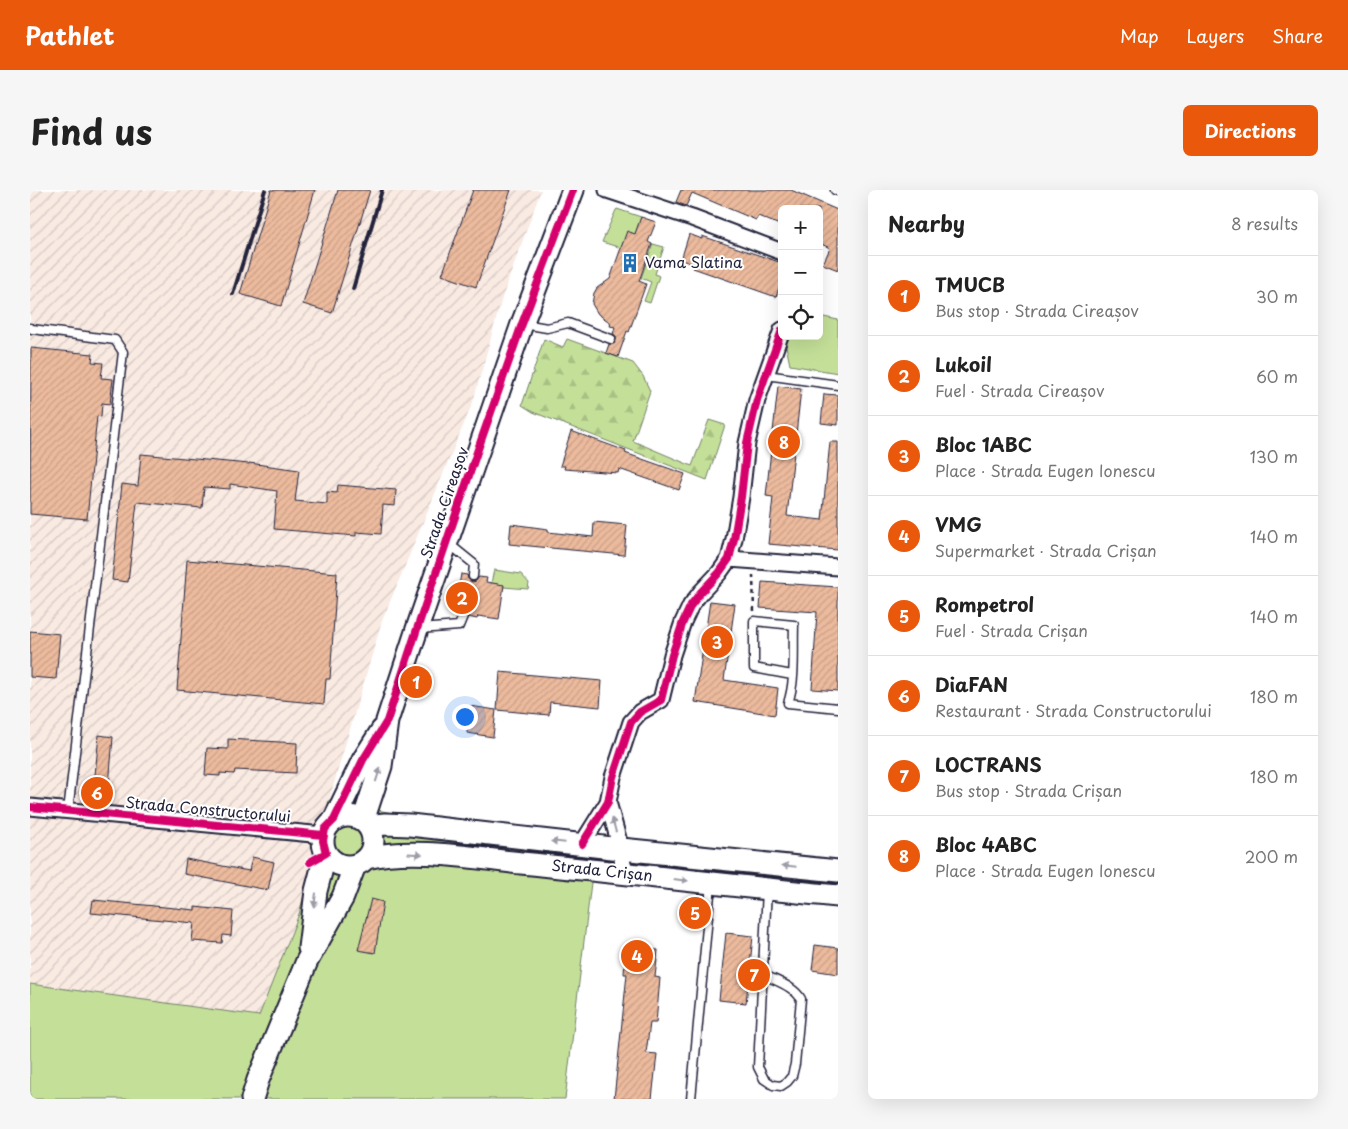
<!DOCTYPE html>
<meta charset="utf-8">
<style>
:root{--surface:#fff;--page:#f6f6f6;--text:#222;--muted:#767676;--line:#e0e0e0;--accent:#ea580c}
body{margin:0;font-family:"Playpen Sans",sans-serif;background:var(--page);color:var(--text)}
.controls{position:absolute;right:15px;top:15px;display:grid;overflow:hidden;border-radius:8px;box-shadow:0 5px 20px #0002}
.controls button{width:45px;height:45px;display:grid;place-items:center;padding:0;border:0;border-bottom:1px solid var(--line);background:var(--surface);color:var(--text);font:25px sans-serif}
.you{position:absolute;left:434px;top:526px;width:18px;height:18px;margin:-12px;border:4px solid #fff;border-radius:50%;background:#1a73e8;box-shadow:0 0 0 8px #1a73e833}
.badge{display:grid;place-items:center;width:32px;height:32px;border-radius:50%;background:var(--accent);color:#fff;font-size:16px;font-weight:700}
.pin{position:absolute;translate:-50% -50%;border:2px solid #fff;box-shadow:0 1px 5px #0006}
.list{margin:0;padding:0;list-style:none}
h2{display:flex;justify-content:space-between;align-items:center;height:65px;margin:0;padding:0 20px;font-size:21px}
h2 small{font-size:16px;font-weight:400;color:var(--muted)}
.list li{display:grid;grid-template-columns:32px 1fr auto;gap:15px;align-items:center;box-sizing:border-box;height:80px;padding:0 20px;border-top:1px solid var(--line)}
.list b{display:block;font-size:19px;white-space:nowrap}
.list p{margin:0;font-size:16px;white-space:nowrap;color:var(--muted)}
.list em{font-size:16px;font-style:normal;color:var(--muted)}
.icon{flex:none;width:28px;height:28px;fill:none;stroke:currentColor;stroke-width:2;stroke-linecap:round;stroke-linejoin:round}
.map{position:relative;flex:none;width:808px;height:909px;overflow:hidden;border-radius:8px}
header{display:flex;align-items:center;gap:30px;box-sizing:border-box;height:70px;padding:0 25px;background:var(--accent);color:#fff}
header strong{font-size:24px}
nav{display:flex;gap:28px;margin-inline-start:auto;font-size:18px}
.intro{display:flex;align-items:center;justify-content:space-between;box-sizing:border-box;height:120px;padding:0 30px}
h1{margin:0;font-size:35px}
.button{padding:12px 22px;border-radius:8px;background:var(--accent);color:#fff;font-size:18px;font-weight:700}
main{display:flex;gap:30px;padding:0 30px}
aside{flex:1;background:var(--surface);border-radius:8px;box-shadow:0 5px 20px #0002}
.map>svg:first-child{display:block}
.industrial{fill:url(#industrial-furrows)}
.green{fill:#c4e098;stroke:#73816a}
.forest{fill:url(#forest-firs);stroke:#73816a}
.building{fill:url(#building-hatch);stroke:#22223b}
.lines{fill:none;stroke-linecap:round;stroke-linejoin:round}
.service-casing{stroke:#22223b;stroke-width:11}
.minor-casing{stroke:#22223b;stroke-width:19}
.secondary-casing{stroke:#22223b;stroke-width:25}
.path{stroke:#22223b;stroke-width:2.5;stroke-dasharray:4 4;stroke-linecap:butt}
.service{stroke:#fff;stroke-width:8}
.minor{stroke:#fff;stroke-width:15}
.secondary{stroke:#fff;stroke-width:21}
.rail{stroke:#22223b;stroke-width:4}
.cycleway-casing{stroke:#fff;stroke-width:11}
.cycleway{stroke:#d6006c;stroke-width:8}
.oneway{fill:#9c9ca7}
.labels{text-anchor:middle;stroke-width:4;stroke-linejoin:round;paint-order:stroke}
.poi-label{font-size:15px;fill:#22223b;stroke:#fff;text-anchor:start}
.street-label{font-size:15px;fill:#22223b;stroke:#fff}
</style>
<header>
<strong>Pathlet</strong>
<nav><a>Map</a><a>Layers</a><a>Share</a></nav>
</header>
<div class="intro"><h1>Find us</h1><a class="button">Directions</a></div>
<main>
<div class="map">
<svg width="808" height="909" viewBox="0 0 808 909">
<defs>
<pattern id="industrial-furrows" width="10" height="10" patternUnits="userSpaceOnUse" patternTransform="scale(1.25)"><rect width="10" height="10" fill="#f9eae2"/><path d="M-1 1l2-2M0 10L10 0M9 11l2-2" fill="none" stroke="#d5c8c3"/></pattern>
<pattern id="forest-firs" width="22" height="20" patternUnits="userSpaceOnUse" patternTransform="scale(1.25)"><rect width="22" height="20" fill="#c4e098"/><path d="M5 1l3.5 6h-7zM16 11l3.5 6h-7z" fill="#a8c084"/></pattern>
<pattern id="building-hatch" width="6" height="6" patternUnits="userSpaceOnUse" patternTransform="scale(1.25)"><rect width="6" height="6" fill="#ecba9d"/><path d="M-1 1l2-2M0 6l6-6M5 7l2-2" fill="none" stroke="#caa088"/></pattern>
</defs>
<rect width="100%" height="100%" fill="#fff"/>
<filter id="ink" filterUnits="userSpaceOnUse"><feTurbulence type="fractalNoise" baseFrequency=".02" numOctaves="2"/><feDisplacementMap in="SourceGraphic" scale="10" xChannelSelector="R" yChannelSelector="G"/><feConvolveMatrix kernelMatrix="1 2 1 2 8 2 1 2 1" color-interpolation-filters="sRGB"/></filter>
<g filter="url(#ink)">
<!-- industrial -->
<path class="industrial" d="M 0,0 L 511,0 L 472,108 L 443,212 L 352,431 L 299,610 L 269,724 L 229,827 L 0,794 Z"/>
<!-- green -->
<path class="green" d="M 587,19 L 611,27 L 605,44 L 597,42 L 591,58 L 572,52 L 586,20 Z
M 623,54 L 634,57 L 625,84 L 629,86 L 620,113 L 614,111 L 621,92 L 611,88 Z
M 789,126 L 808,130 L 808,183 L 760,175 L 756,156 L 759,146 L 789,146 Z
M 464,380 L 491,384 L 499,393 L 498,399 L 473,397 L 473,395 L 461,393 Z
M 299,610 L 367,624 L 436,632 L 570,665 L 569,676 L 563,676 L 535,909 L 0,909 L 0,794 L 229,826 L 269,724 Z
M 650,675 L 721,681 L 725,685 L 725,688 L 639,679 Z"/>
<!-- forest -->
<path class="forest" d="M 514,149 L 533,157 L 537,149 L 603,173 L 613,186 L 620,201 L 603,251 L 662,276 L 679,230 L 695,235 L 677,290 L 503,222 L 492,215 Z"/>
<!-- building -->
<path class="building" d="M 241,0 L 285,0 L 251,116 L 210,104 Z
M 308,0 L 340,0 L 302,123 L 273,114 Z
M 443,0 L 481,0 L 446,97 L 412,85 Z
M 651,0 L 761,0 L 805,19 L 808,20 L 808,80 L 793,74 L 800,58 L 789,53 L 789,19 L 752,19 L 752,36 L 728,26 L 726,30 L 662,3 L 656,16 L 646,12 Z
M 611,27 L 626,32 L 618,52 L 622,54 L 609,91 L 616,94 L 599,142 L 597,141 L 588,167 L 576,163 L 579,154 L 584,154 L 586,150 L 586,146 L 583,144 L 585,137 L 580,136 L 581,133 L 568,124 L 562,114 L 564,103 L 567,98 L 580,89 L 597,41 L 605,44 Z
M 659,44 L 672,49 L 672,46 L 752,73 L 752,89 L 746,107 L 663,78 L 664,74 L 651,70 Z
M 1,158 L 63,164 L 62,172 L 73,173 L 71,188 L 83,189 L 80,214 L 72,213 L 71,227 L 67,226 L 57,329 L 0,324 Z
M 748,196 L 771,199 L 757,326 L 792,330 L 800,252 L 808,252 L 808,360 L 738,354 L 743,307 L 736,306 Z
M 794,204 L 808,205 L 808,235 L 791,233 Z
M 541,241 L 596,261 L 595,263 L 655,284 L 649,300 L 589,279 L 588,283 L 534,279 L 535,276 L 530,276 Z
M 111,264 L 219,274 L 219,273 L 269,280 L 265,311 L 297,314 L 297,302 L 307,303 L 308,295 L 366,300 L 365,316 L 353,315 L 351,344 L 326,342 L 326,346 L 244,339 L 247,301 L 200,294 L 200,299 L 174,297 L 172,318 L 107,312 L 98,392 L 82,390 L 92,294 L 108,296 Z
M 564,332 L 597,335 L 594,365 L 479,354 L 481,334 L 518,339 L 518,342 L 563,347 Z
M 157,370 L 307,383 L 300,489 L 296,489 L 294,514 L 147,500 Z
M 431,384 L 437,385 L 438,389 L 442,392 L 446,391 L 449,387 L 457,388 L 456,392 L 474,395 L 469,429 L 448,426 L 447,429 L 438,427 L 437,422 L 433,420 L 429,422 L 427,425 L 424,425 Z
M 732,392 L 808,397 L 808,501 L 782,499 L 787,422 L 730,418 Z
M 680,411 L 705,414 L 694,490 L 748,498 L 745,525 L 665,512 Z
M 0,441 L 30,444 L 26,489 L 0,487 Z
M 470,482 L 572,491 L 570,517 L 520,512 L 519,525 L 467,520 Z
M 440,516 L 466,520 L 463,547 L 437,543 Z
M 69,545 L 83,547 L 78,608 L 51,605 L 52,594 L 64,595 Z
M 198,549 L 267,553 L 266,583 L 205,580 L 204,584 L 190,583 L 190,586 L 175,585 L 177,558 L 198,559 Z
M 222,667 L 244,672 L 238,700 L 154,684 L 156,669 L 219,681 Z
M 341,709 L 353,712 L 345,763 L 328,760 Z
M 63,710 L 165,720 L 165,717 L 203,721 L 201,746 L 193,745 L 192,753 L 162,751 L 164,733 L 61,723 Z
M 696,743 L 723,746 L 716,813 L 689,810 Z
M 785,755 L 808,758 L 808,784 L 782,780 Z
M 596,757 L 628,760 L 625,787 L 630,788 L 626,833 L 620,833 L 616,863 L 627,864 L 622,909 L 584,909 L 597,784 L 594,784 Z"/>
<g class="lines">
<!-- service casing -->
<g class="service-casing">
<path id="service" d="M 805,0 L 808,1
M 494,134 L 517,138 L 538,133 L 581,149
M 0,138 L 2,139 L 85,150 L 93,162 L 38,621
M 736,185 L 808,195
M 418,353 L 444,374 L 443,386
M 389,439 L 429,436 L 433,426
M 762,485 L 724,478 L 724,431 L 764,435 C 763,460 766,490 758,513 L 808,518
M 733,784 C 745,791 764,796 771,809 L 765,874 L 762,886 L 757,892 L 751,896 L 743,895 L 734,889 L 728,877 L 737,700
M 661,909 L 681,694"/>
</g>
<!-- minor casing -->
<g class="minor-casing">
<path id="minor" d="M 577,0 L 662,28 L 752,62
M 699,369 L 808,377
M 578,612 L 591,659 L 594,683
M 0,617 L 293,645
M 552,654 L 578,612 L 583,587 L 601,532 L 610,522 L 631,510 L 642,465 L 653,432 L 661,415 L 671,402 L 689,383 L 699,369 L 704,349 L 711,307 L 717,253 L 727,210 L 752,140"/>
</g>
<!-- secondary casing -->
<g class="secondary-casing">
<path id="secondary" d="M293 651a25 25 0 1 1 50 0a25 25 0 1 1-50 0Z
M 304,630 L 333,570 L 352,540
M 333,631 L 351,576 L 357,531 L 387,439 L 492,134 L 543,0
M 338,636 L 355,634 L 380,635 L 591,659 L 808,681
M 336,668 C 384,657 442,668 491,673 C 597,683 702,696 808,706
M 279,758 L 286,701 L 296,663
M 222,909 L 228,890 L 277,771 L 313,707 L 325,675"/>
</g>
<!-- path -->
<path class="path" d="M 723,385 L 724,422"/>
<!-- service -->
<use href="#service" class="service"/>
<!-- minor -->
<use href="#minor" class="minor"/>
<!-- secondary -->
<use href="#secondary" class="secondary"/>
<!-- rail -->
<path class="rail" d="M 323,99 L 352,0
M 203,104 L 235,0"/>
<!-- cycleway casing -->
<g class="cycleway-casing">
<path id="cycleway" d="M 0,617 L 293,645
M 552,654 L 578,612 L 583,587 L 601,532 L 610,522 L 631,510 L 642,465 L 653,432 L 661,415 L 671,402 L 689,383 L 699,369 L 704,349 L 711,307 L 717,253 L 727,210 L 752,140
M 280,672 L 296,663 L 293,651 L 295,639 L 304,630 L 333,570 L 357,531 L 387,439 L 447,262 L 492,134 L 543,0"/>
</g>
<!-- cycleway -->
<use href="#cycleway" class="cycleway"/>
</g>
<!-- one-way arrows -->
<defs><path id="oneway-solid" d="M-6-.8H1V-3.2L6.5 0L1 3.2V.8H-6Z" transform="scale(1.25)"/></defs>
<g class="oneway">
<use href="#oneway-solid" transform="translate(348 585) rotate(-72)"/>
<use href="#oneway-solid" transform="translate(584 635) rotate(-105)"/>
<use href="#oneway-solid" transform="translate(528 652) rotate(-174)"/>
<use href="#oneway-solid" transform="translate(385 664) rotate(3)"/>
<use href="#oneway-solid" transform="translate(759 676) rotate(-174)"/>
<use href="#oneway-solid" transform="translate(651 690) rotate(7)"/>
<use href="#oneway-solid" transform="translate(285 710) rotate(98)"/>
</g>
</g>
<!-- icons -->
<defs>
<g id="building-bare" transform="scale(1.5)"><path d="M-4-6H4V6H1V3H-1V6H-4ZM-2.5-4.3h1.7v1.8h-1.7ZM.8-4.3h1.7v1.8H.8ZM-2.5-1h1.7V.8h-1.7ZM.8-1h1.7V.8H.8Z" fill="#1f6fb2" stroke="#fff" stroke-width="2.5" paint-order="stroke"/></g>
</defs>
<g fill-rule="evenodd">
<use href="#building-bare" x="600" y="73"/>
</g>
<g class="labels">
<!-- poi labels -->
<g class="poi-label">
<text x="615" y="78">Vama Slatina</text>
</g>
<!-- street labels -->
<g class="street-label">
<text transform="translate(415 313) rotate(-71)" y="5">Strada Cireașov</text>
<text transform="translate(178 620) rotate(5)" y="5">Strada Constructorului</text>
<text transform="translate(572 681) rotate(6)" y="5">Strada Crișan</text>
</g>
</g>
</svg>
<div class="controls">
<button>+</button>
<button>−</button>
<button><svg class="icon" aria-label="locate" viewBox="0 0 24 24"><circle cx="12" cy="12" r="6"/><path d="M12 2v4M12 18v4M2 12h4M18 12h4"/></svg></button>
</div>
<div class="you"></div>
<div class="pin badge" style="left:386px;top:492px">1</div>
<div class="pin badge" style="left:432px;top:408px">2</div>
<div class="pin badge" style="left:687px;top:452px">3</div>
<div class="pin badge" style="left:607px;top:766px">4</div>
<div class="pin badge" style="left:665px;top:723px">5</div>
<div class="pin badge" style="left:67px;top:603px">6</div>
<div class="pin badge" style="left:724px;top:785px">7</div>
<div class="pin badge" style="left:754px;top:252px">8</div>
</div>
<aside>
<h2>Nearby<small>8 results</small></h2>
<ul class="list">
<li><span class="badge">1</span><div><b>TMUCB</b><p>Bus stop · Strada Cireașov</p></div><em>30 m</em></li>
<li><span class="badge">2</span><div><b>Lukoil</b><p>Fuel · Strada Cireașov</p></div><em>60 m</em></li>
<li><span class="badge">3</span><div><b>Bloc 1ABC</b><p>Place · Strada Eugen Ionescu</p></div><em>130 m</em></li>
<li><span class="badge">4</span><div><b>VMG</b><p>Supermarket · Strada Crișan</p></div><em>140 m</em></li>
<li><span class="badge">5</span><div><b>Rompetrol</b><p>Fuel · Strada Crișan</p></div><em>140 m</em></li>
<li><span class="badge">6</span><div><b>DiaFAN</b><p>Restaurant · Strada Constructorului</p></div><em>180 m</em></li>
<li><span class="badge">7</span><div><b>LOCTRANS</b><p>Bus stop · Strada Crișan</p></div><em>180 m</em></li>
<li><span class="badge">8</span><div><b>Bloc 4ABC</b><p>Place · Strada Eugen Ionescu</p></div><em>200 m</em></li>
</ul>
</aside>
</main>
